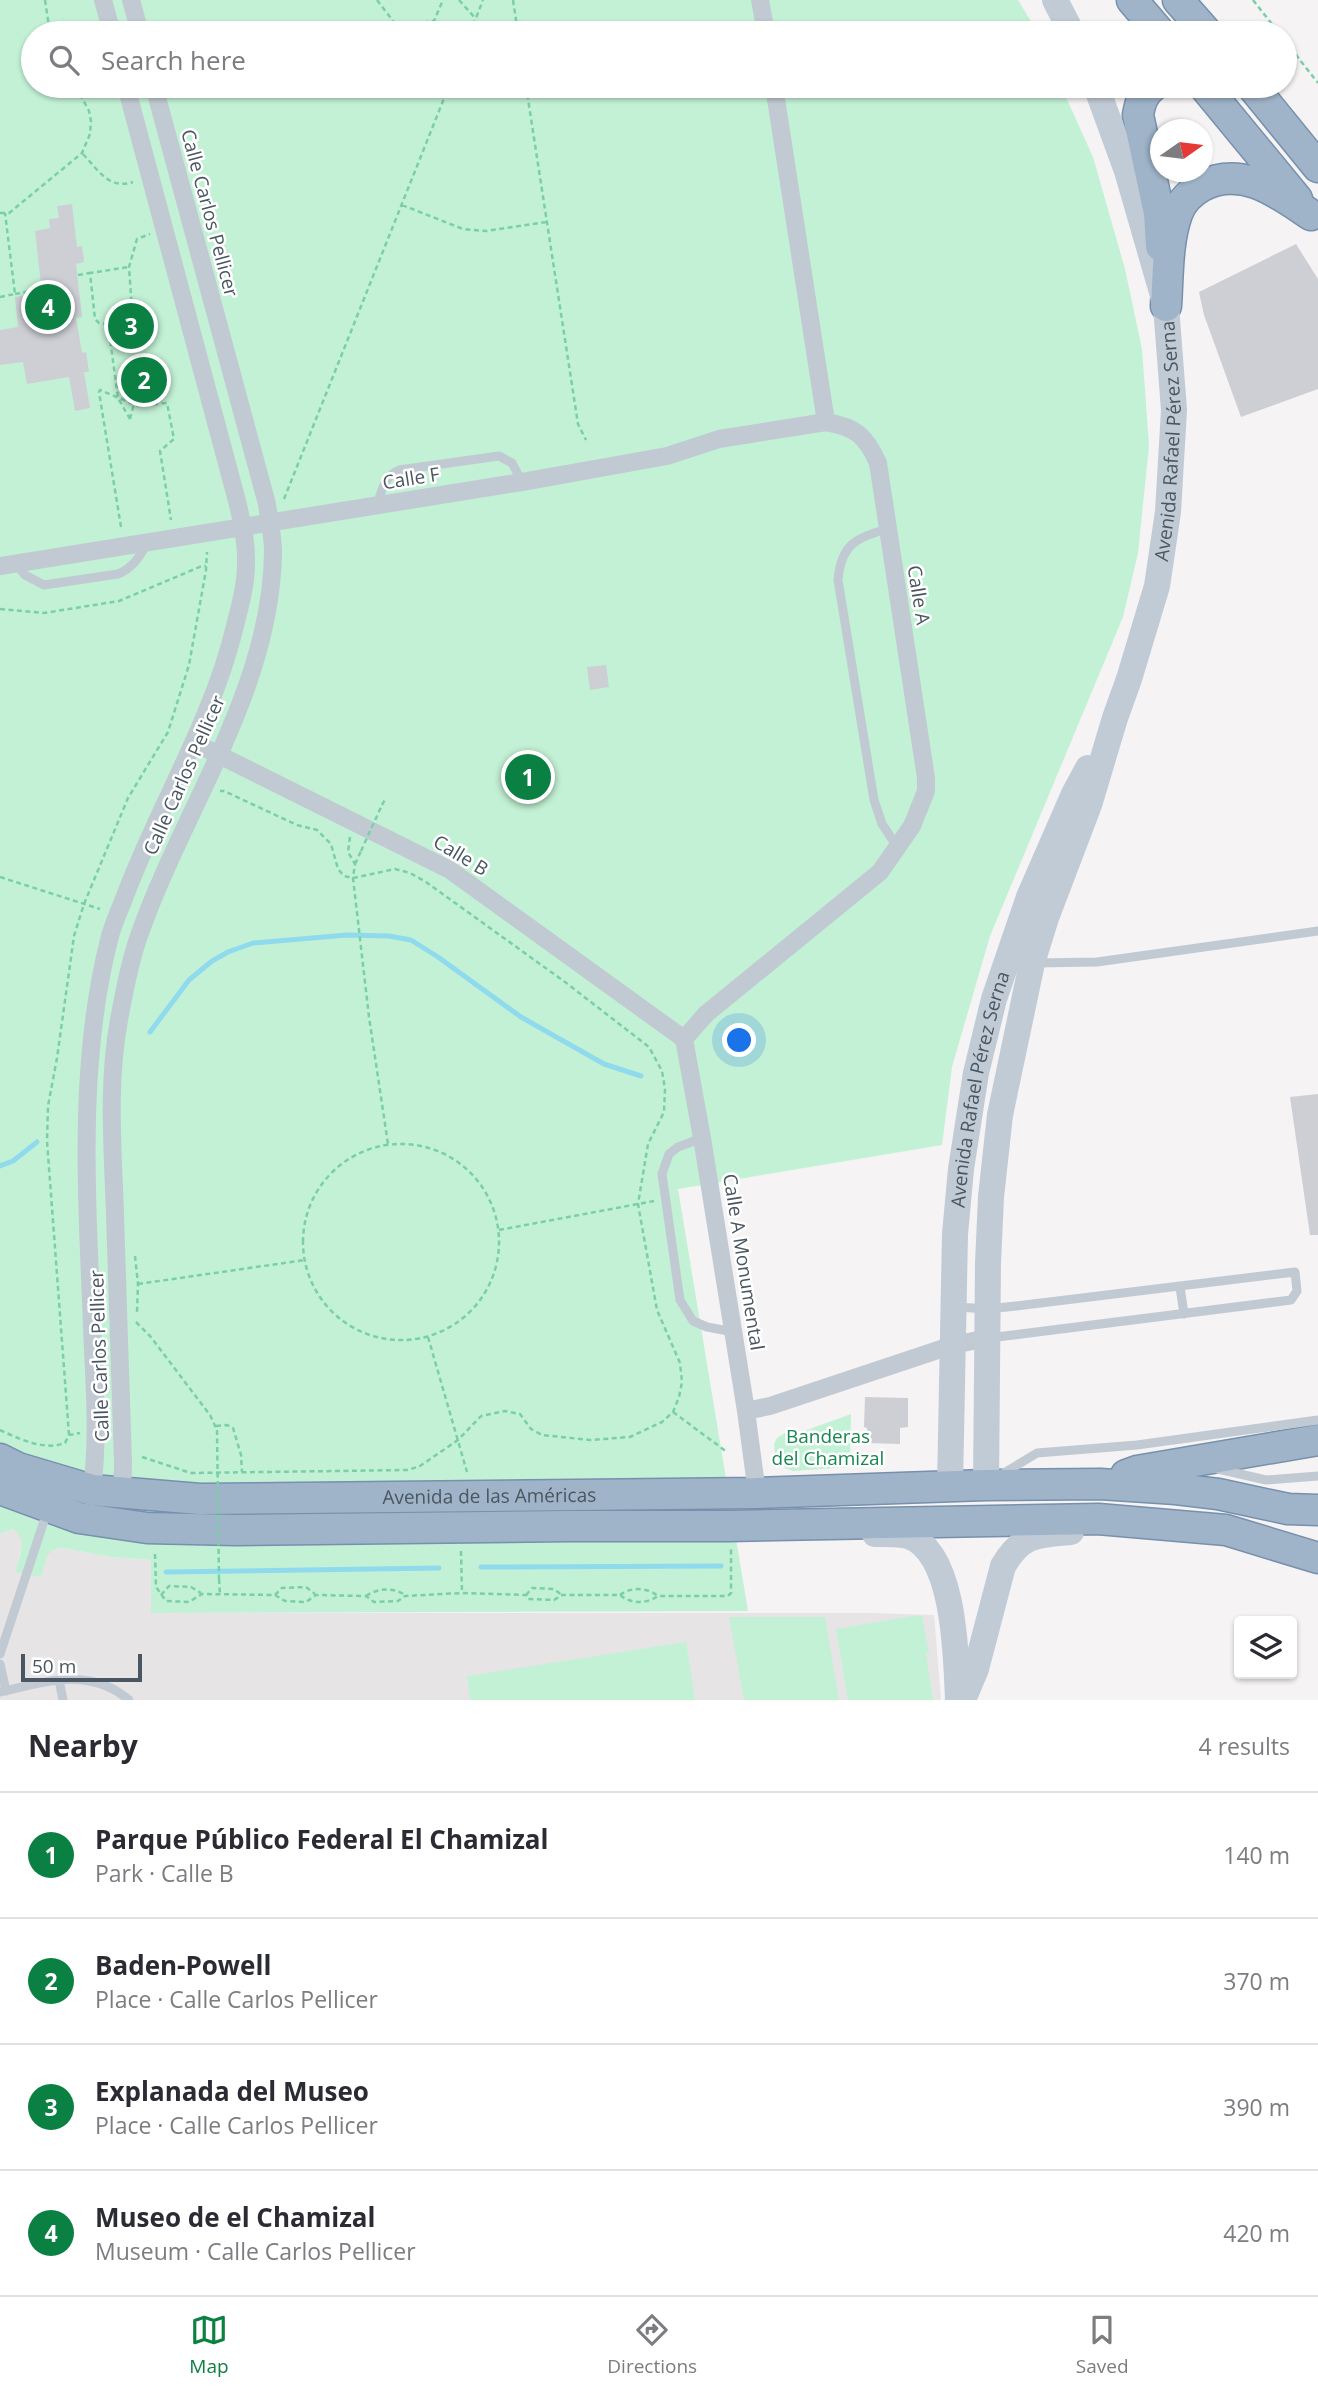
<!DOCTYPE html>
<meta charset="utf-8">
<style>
:root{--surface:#fff;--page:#f2f2f3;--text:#2b2b33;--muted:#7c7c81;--line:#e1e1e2;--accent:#0b8043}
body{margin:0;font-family:"Open Sans",sans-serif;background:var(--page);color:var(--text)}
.controls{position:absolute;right:21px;bottom:21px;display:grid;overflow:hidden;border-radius:7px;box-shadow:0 2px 5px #0004}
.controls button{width:63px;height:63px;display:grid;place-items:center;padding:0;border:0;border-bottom:2px solid var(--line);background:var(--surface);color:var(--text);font:35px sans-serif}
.compass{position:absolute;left:1150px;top:119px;width:63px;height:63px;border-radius:50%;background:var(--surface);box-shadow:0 2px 5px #0004;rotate:76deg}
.scale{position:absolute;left:21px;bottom:18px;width:121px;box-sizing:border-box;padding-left:7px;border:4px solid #4a5661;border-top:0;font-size:19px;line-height:24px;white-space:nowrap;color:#4a5661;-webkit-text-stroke:5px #fff;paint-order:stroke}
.you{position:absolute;left:740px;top:1041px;width:24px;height:24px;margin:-18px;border:5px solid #fff;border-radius:50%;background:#1a73e8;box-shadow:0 0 0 10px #1a73e833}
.badge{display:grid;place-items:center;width:46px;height:46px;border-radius:50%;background:var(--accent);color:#fff;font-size:23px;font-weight:700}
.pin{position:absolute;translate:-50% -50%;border:4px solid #fff;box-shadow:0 2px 7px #0006}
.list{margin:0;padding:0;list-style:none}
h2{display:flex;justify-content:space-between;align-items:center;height:91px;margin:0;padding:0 28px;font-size:30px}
h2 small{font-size:23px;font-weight:400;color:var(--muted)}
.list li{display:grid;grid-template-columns:46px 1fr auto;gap:21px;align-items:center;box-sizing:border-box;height:126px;padding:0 28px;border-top:2px solid var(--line)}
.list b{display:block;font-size:26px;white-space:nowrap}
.list p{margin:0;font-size:23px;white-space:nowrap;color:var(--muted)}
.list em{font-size:23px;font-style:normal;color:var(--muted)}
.icon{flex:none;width:38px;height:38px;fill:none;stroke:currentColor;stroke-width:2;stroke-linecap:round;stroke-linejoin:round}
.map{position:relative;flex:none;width:1318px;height:1700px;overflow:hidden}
.search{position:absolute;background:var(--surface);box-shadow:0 2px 5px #0004;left:21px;right:21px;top:21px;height:77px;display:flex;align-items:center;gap:18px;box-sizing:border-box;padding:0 24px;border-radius:38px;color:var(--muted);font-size:26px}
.sheet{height:595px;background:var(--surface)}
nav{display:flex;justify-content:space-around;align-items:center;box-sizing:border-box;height:98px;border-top:2px solid var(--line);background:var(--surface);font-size:19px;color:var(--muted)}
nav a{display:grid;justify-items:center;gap:4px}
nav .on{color:var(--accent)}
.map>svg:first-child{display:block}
.education{fill:#e6e4e5}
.green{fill:#c3f1d5}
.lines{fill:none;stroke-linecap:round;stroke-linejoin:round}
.stream{stroke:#90daee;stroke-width:5}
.building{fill:#cdcfd5}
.trunk-casing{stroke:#7690ad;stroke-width:33}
.path{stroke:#7ad0a6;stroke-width:2.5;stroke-dasharray:5 3.5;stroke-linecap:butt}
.service{stroke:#c1cad2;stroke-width:9}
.minor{stroke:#c1cad2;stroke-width:18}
.secondary{stroke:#c1cbd6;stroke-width:26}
.trunk{stroke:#9fb4c9;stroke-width:30}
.path-bridge{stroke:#7ad0a6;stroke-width:2.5;stroke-dasharray:5 3.5;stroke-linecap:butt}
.labels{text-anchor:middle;stroke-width:5;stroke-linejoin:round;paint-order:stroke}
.street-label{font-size:19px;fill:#4a5661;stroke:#fff}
.park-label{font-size:19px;fill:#17864f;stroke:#fff}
</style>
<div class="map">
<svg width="1318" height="1700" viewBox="0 0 1318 1700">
<rect width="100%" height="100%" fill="#f5f3f3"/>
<!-- education -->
<path class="education" d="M 13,1529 L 20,1535 L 23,1543 L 15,1573 L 55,1549 L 63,1548 L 111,1557 L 151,1560 L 151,1613 L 871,1613 L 934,1615 L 941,1700 L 0,1700 L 0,1534 Z"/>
<!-- green -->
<path class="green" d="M 0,0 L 1018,0 L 1038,33 L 33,33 L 33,86 L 1061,86 L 1093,157 L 1125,269 L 1142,349 L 1149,446 L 1138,553 L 1123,617 L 990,936 L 952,1067 L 942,1145 L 678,1189 L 748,1611 L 151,1613 L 151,1560 L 111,1557 L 63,1548 L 55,1549 L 48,1554 L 41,1577 L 15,1572 C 19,1556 29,1541 13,1529 L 0,1534 Z
M 851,1414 L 850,1467 L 793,1471 L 785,1468 L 781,1460 L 775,1454 L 774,1444 L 777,1438 L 785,1433 L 796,1434 Z
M 913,1616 L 922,1616 L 929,1653 L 926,1654 L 933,1700 L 848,1700 L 836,1629 Z
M 729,1617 L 825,1617 L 839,1700 L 744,1700 Z
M 686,1642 L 695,1700 L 470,1700 L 467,1676 Z"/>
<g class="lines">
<!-- stream -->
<path class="stream" d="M 150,1032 L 189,980 L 212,961 L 228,952 L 253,943 L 347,935 L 389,936 L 411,940 L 438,957 L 521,1017 L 604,1064 L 641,1076
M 0,1166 L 13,1161 L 37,1142
M 481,1567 L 721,1566
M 166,1572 L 439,1568"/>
</g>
<!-- building -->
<path class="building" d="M 72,204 L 77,247 L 82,246 L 84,262 L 76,264 L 82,317 L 76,318 L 82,353 L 86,352 L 89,372 L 84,372 L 90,408 L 75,411 L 69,377 L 27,384 L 23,362 L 0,365 L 0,330 L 18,327 L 15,297 L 42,293 L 35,231 L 50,228 L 49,219 L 59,218 L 57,206 Z
M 1296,244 L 1318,279 L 1318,389 L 1241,417 L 1204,315 L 1199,292 Z
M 606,665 L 609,687 L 590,690 L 587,667 Z
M 1318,1094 L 1318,1235 L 1310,1235 L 1290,1097 Z
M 865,1397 L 908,1398 L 908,1427 L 900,1428 L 900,1444 L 867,1443 L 867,1428 L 864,1427 Z"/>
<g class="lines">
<!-- trunk casing -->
<g class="trunk-casing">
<g id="trunk">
<path d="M 1132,0 L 1160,33"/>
<path d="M 1178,0 L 1207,33"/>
<path d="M 1153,86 C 1143,93 1140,103 1138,115 L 1159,213 L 1161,246"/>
<path d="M 1204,86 L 1297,199"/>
<path d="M 1252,86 L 1318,167"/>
<path d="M 1166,306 C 1168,276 1167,242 1177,214 C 1181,202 1191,192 1202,186 C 1242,165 1278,193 1311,215"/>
<path id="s3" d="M 0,1459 L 18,1468 L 92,1490 L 200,1499 L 757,1493 L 986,1485 L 1100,1484 L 1176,1489 L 1218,1494 L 1288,1509 L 1318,1510"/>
<path d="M 1126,1475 L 1137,1471 L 1318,1440"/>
<path d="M 0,1489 L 79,1518 L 147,1528 L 236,1530 L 569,1526 L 729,1526 L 1098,1519 L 1226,1530 L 1318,1558"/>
</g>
</g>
<!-- path -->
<path class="path" d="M 45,0 L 50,33
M 377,0 L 397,26 L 434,21 L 443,0
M 459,0 L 476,19
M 513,0 L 518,33
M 1253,0 L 1279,33
M 470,33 L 483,0
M 1285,41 L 1318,83
M 526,86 L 578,424 L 586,440
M 83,154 C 98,170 109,190 133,182
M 402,205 L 463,229 L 486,231 L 547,222
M 0,213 L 9,213 L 14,209 L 82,153 L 90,134 L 91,121 L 89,111 L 82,98 L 70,86
M 78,275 L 90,273
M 15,294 L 42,289
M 0,297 L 15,294 L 5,213
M 108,324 L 99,323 L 95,319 L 90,273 L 129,267
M129 379a13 13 0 1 1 26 0a13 13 0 1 1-26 0Z
M 130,419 L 118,398 L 108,324 L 128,316 L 132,310 L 129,267 L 137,239 L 150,234
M 130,419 L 137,392
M 284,499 L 449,86
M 121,527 L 99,392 L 100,390 L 138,406 L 167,403 L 174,439 L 160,451 L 171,520
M 0,609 L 44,613 L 119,601 L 202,566 L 206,566
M 382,805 L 386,798
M 350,837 L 348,852 L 355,864 L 353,878 L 369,1017 L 388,1144
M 355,864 L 361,851
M 0,877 L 100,909
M303 1242a98 98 0 1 1 196 0a98 98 0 1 1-196 0Z
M 499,1230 L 654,1201
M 135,1256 L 138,1284 L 137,1312
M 138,1284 L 305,1260
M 136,1322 L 150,1336 L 210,1415 L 217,1430
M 428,1337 L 467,1472
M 673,1412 L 727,1452
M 216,1426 L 227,1425 L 233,1428 L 241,1455 L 242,1472
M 0,1430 C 19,1439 45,1451 65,1443 L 69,1435 L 80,1433
M 69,1435 L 47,1141 L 48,1106 L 57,1058 L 74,936 L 84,904 L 128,798 L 168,732 L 189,665 L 206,570 L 207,552
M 142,1457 L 191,1473 L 408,1470 L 420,1466 L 458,1440 L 481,1416 L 505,1411 L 520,1414 L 531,1429 L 542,1435 L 590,1440 L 630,1437 L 662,1422 L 673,1412 L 679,1397 L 682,1382 L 680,1363 L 657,1310 L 638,1204 L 648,1144 L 664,1112 L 665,1089 L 662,1071 L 649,1047 L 565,982 L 426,882 L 410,873 L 395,869 L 353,878 L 344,876 L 338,869 L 331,844 L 317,830 L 297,825 L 224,791 L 220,791
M 461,1551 L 462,1593
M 155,1554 L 156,1587 L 166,1601 L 189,1602 L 202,1594 L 275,1595 L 285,1601 L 306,1602 L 316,1595 L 366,1596 L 374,1602 L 398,1601 L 405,1596 L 462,1593 L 526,1595 L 528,1599 L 554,1600 L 562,1595 L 620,1595 C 631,1604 647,1604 658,1596 L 728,1596 L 731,1593 L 731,1549
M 219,1579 L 220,1595
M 161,1595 L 169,1586 L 191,1587 L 201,1593
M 275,1595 L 282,1588 L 306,1587 L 315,1594
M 526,1595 L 532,1588 L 554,1589 L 562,1595
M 620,1595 C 630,1587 647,1587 658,1596
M 366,1596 C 378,1588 393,1587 405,1595"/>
<!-- service -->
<path class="service" d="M 377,505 C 382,490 384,477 399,470 L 499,456 L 512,463 L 522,482
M 888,529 C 856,537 841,545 838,580 L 874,800 L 882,824 L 898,848
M 15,563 L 25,575 L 44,585 L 118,574 C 133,568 139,557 147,544
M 1035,963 L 1097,962 L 1318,931
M 702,1138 L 678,1147 L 669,1154 L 662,1174 L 680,1300 L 693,1321 L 707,1327 L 734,1332
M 1180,1287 L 1184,1314
M 956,1307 L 988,1309 L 1016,1306 L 1295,1272 L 1297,1291 L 1291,1300 L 989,1338
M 1218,1469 L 1266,1480 L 1318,1476
M 999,1476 L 1037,1453 L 1137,1445 L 1318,1420
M 0,1654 L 47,1512
M 0,1664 L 6,1691
M 59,1680 L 63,1700
M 0,1692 C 45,1682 90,1666 129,1700"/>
<!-- minor -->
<path class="minor" d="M 103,0 L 112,33
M 131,0 L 140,33
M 760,0 L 766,33
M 774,86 L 826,422
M 0,566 L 522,482 L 667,456 L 719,439 L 826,422 C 856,427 866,436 878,463 L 926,778 L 926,791 L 912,826 L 880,872 L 706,1014 L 684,1039
M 195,743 L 450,870 L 684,1039
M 684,1039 L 702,1138 L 746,1411 L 757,1493
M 746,1411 L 770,1406 L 953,1345 L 988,1338
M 92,1490 C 99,1436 94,1380 92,1326 C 87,1196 77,1063 110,936 C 114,922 120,909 125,896 C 159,805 212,722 235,626 C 240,606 246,585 246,564 C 247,543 242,521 237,501 L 126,86
M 122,1493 L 123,1463 C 121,1381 118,1298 115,1215 C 113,1151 107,1084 119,1020 C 124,992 130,960 140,933 C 184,808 272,688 273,551 C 273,536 269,520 267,504 L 154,86"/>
<!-- secondary -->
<g class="secondary">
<path d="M 1055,0 L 1072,33"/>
<path id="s1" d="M 986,1485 L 988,1263 L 991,1197 L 1000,1115 L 1032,963 L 1046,918 L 1089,805 L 1115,718 L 1129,679 L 1157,586 L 1168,512 L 1174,410 L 1166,306 L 1127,171 L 1096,86"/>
<path id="s2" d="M 950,1486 L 955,1234 L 961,1169 L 976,1073 L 994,999 L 1029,897 L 1074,794 L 1088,768"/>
<path d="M 875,1534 C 885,1534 898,1533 908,1536 C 956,1552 956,1659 958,1700"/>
<path d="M 963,1700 L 976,1669 L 1003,1566 C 1022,1534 1036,1535 1071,1532"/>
</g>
<!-- trunk -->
<use href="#trunk" class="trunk"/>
<!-- path-bridge -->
<path class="path-bridge" d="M 361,851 L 382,805
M 217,1430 L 219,1579"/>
</g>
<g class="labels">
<!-- street labels -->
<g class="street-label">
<text transform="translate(210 213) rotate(75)" y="7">Calle Carlos Pellicer</text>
<text dy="7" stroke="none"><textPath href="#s1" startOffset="1069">Avenida Rafael Pérez Serna</textPath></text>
<text transform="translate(411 478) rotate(-9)" y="7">Calle F</text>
<text transform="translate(919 595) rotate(81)" y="7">Calle A</text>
<text transform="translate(184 775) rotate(-66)" y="7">Calle Carlos Pellicer</text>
<text transform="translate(461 855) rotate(31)" y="7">Calle B</text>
<text dy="7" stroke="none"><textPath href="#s2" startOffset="399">Avenida Rafael Pérez Serna</textPath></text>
<text transform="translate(744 1262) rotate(81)" y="7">Calle A Monumental</text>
<text transform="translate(99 1356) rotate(-92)" y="7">Calle Carlos Pellicer</text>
<text dy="7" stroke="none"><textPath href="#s3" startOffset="495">Avenida de las Américas</textPath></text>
</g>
<!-- park labels -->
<g class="park-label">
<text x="828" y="1443">Banderas<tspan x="828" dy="22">del Chamizal</tspan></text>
</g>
</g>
</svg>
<div class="controls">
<button><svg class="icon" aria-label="layers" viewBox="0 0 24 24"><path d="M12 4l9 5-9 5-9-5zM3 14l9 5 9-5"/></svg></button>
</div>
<svg class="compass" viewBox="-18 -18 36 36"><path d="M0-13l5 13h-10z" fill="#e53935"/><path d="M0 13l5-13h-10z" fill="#7c7c81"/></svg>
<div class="scale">50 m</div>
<div class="you"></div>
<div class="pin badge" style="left:528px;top:777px">1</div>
<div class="pin badge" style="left:144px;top:380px">2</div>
<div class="pin badge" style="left:131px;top:326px">3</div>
<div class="pin badge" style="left:48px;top:307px">4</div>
<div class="search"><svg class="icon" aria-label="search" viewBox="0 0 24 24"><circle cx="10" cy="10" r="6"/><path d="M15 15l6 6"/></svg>Search here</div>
</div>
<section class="sheet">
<h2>Nearby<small>4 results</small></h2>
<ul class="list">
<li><span class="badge">1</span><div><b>Parque Público Federal El Chamizal</b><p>Park · Calle B</p></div><em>140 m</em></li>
<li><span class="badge">2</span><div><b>Baden-Powell</b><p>Place · Calle Carlos Pellicer</p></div><em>370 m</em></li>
<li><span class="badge">3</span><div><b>Explanada del Museo</b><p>Place · Calle Carlos Pellicer</p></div><em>390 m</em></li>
<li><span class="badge">4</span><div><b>Museo de el Chamizal</b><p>Museum · Calle Carlos Pellicer</p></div><em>420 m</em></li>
</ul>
</section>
<nav>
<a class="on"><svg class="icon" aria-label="map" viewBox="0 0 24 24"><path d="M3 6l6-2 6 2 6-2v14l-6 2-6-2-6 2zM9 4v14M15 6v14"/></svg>Map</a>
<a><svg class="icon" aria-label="directions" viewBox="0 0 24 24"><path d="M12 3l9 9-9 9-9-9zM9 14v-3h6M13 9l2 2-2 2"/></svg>Directions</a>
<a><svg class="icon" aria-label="saved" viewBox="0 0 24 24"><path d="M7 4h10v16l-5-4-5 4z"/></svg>Saved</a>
</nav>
